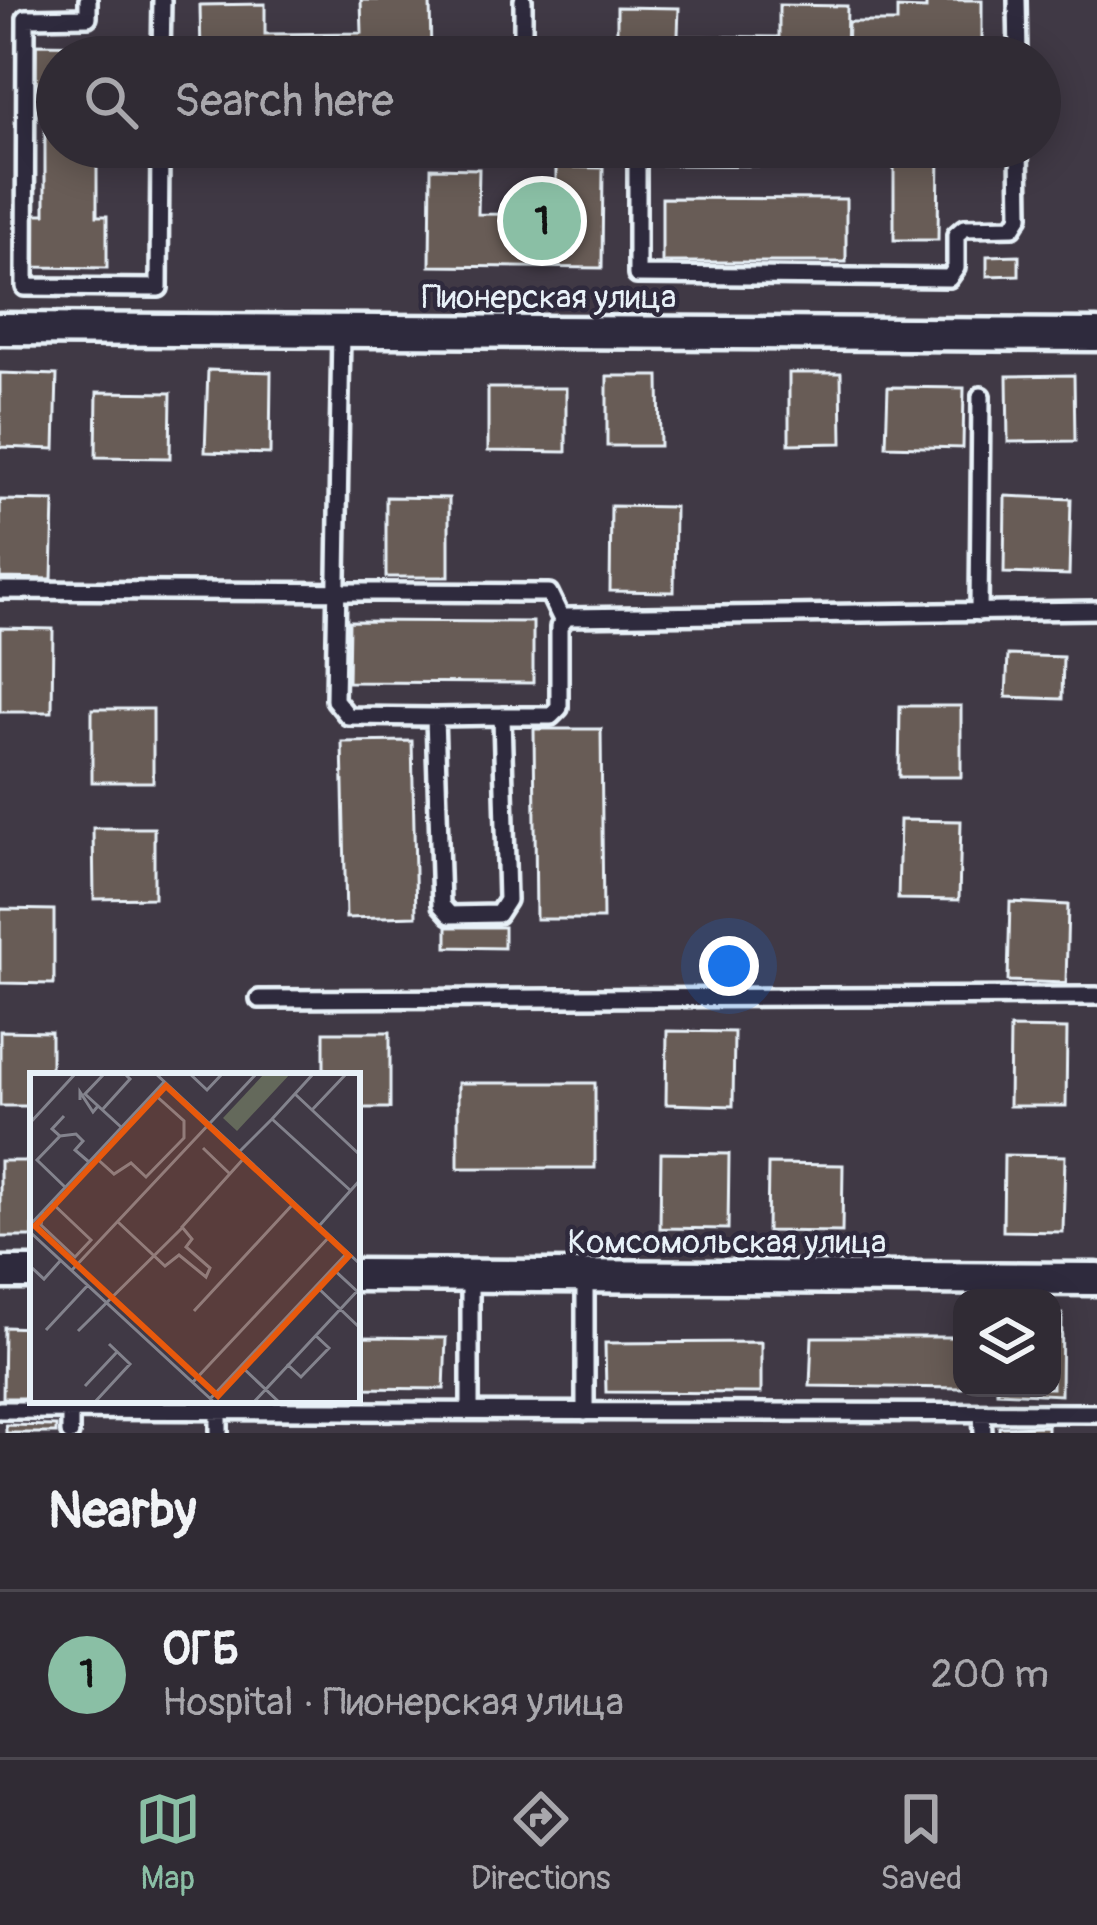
<!DOCTYPE html>
<meta charset="utf-8">
<style>
:root{--surface:#302b34;--page:#38333c;--text:#f1f3f6;--muted:#a8a7ac;--line:#4b474f;--accent:#8abfa5}
body{margin:0;font-family:Pangolin,sans-serif;background:var(--page);color:var(--text)}
.controls{position:absolute;right:36px;bottom:36px;display:grid;overflow:hidden;border-radius:24px;box-shadow:0 6px 30px #0003}
.controls button{width:108px;height:108px;display:grid;place-items:center;padding:0;border:0;border-bottom:3px solid var(--line);background:var(--surface);color:var(--text);font:60px sans-serif}
.you{position:absolute;left:729px;top:966px;width:42px;height:42px;margin:-30px;border:9px solid #fff;border-radius:50%;background:#1a73e8;box-shadow:0 0 0 18px #1a73e833}
.badge{display:grid;place-items:center;width:78px;height:78px;border-radius:50%;background:var(--accent);color:#111;font-size:39px;font-weight:700}
.pin{position:absolute;translate:-50% -50%;border:6px solid #fff;box-shadow:0 3px 12px #0006}
.list{margin:0;padding:0;list-style:none}
h2{display:flex;justify-content:space-between;align-items:center;height:156px;margin:0;padding:0 48px;font-size:51px}
h2 small{font-size:39px;font-weight:400;color:var(--muted)}
.list li{display:grid;grid-template-columns:78px 1fr auto;gap:36px;align-items:center;box-sizing:border-box;height:168px;padding:0 48px;border-top:3px solid var(--line)}
.list b{display:block;font-size:45px;white-space:nowrap}
.list p{margin:0;font-size:39px;white-space:nowrap;color:var(--muted)}
.list em{font-size:39px;font-style:normal;color:var(--muted)}
.icon{flex:none;width:66px;height:66px;fill:none;stroke:currentColor;stroke-width:2;stroke-linecap:round;stroke-linejoin:round}
.map{position:relative;flex:none;width:1097px;height:1433px;overflow:hidden}
.search{position:absolute;background:var(--surface);box-shadow:0 6px 30px #0003;left:36px;right:36px;top:36px;height:132px;display:flex;align-items:center;gap:30px;box-sizing:border-box;padding:0 42px;border-radius:66px;color:var(--muted);font-size:45px}
.sheet{height:324px;background:var(--surface)}
nav{display:flex;justify-content:space-around;align-items:center;box-sizing:border-box;height:168px;border-top:3px solid var(--line);background:var(--surface);font-size:33px;color:var(--muted)}
nav a{display:grid;justify-items:center;gap:6px}
nav .on{color:var(--accent)}
.map>svg:first-child{display:block}
.building{fill:#685b57;stroke:#e8f1f8;stroke-width:3}
.lines{fill:none;stroke-linecap:round;stroke-linejoin:round}
.service-casing{stroke:#e8f1f8;stroke-width:24}
.minor-casing{stroke:#e8f1f8;stroke-width:39}
.service{stroke:#2f2a3d;stroke-width:15}
.minor{stroke:#2f2a3d;stroke-width:30}
.labels{text-anchor:middle;stroke-width:9;stroke-linejoin:round;paint-order:stroke}
.street-label{font-size:33px;fill:#e8f1f8;stroke:#2f2a3d}
.inset-road{fill:none;stroke:#83838d;stroke-width:3}
.view{fill:#e8590c;fill-opacity:0.15;stroke:#e8590c;stroke-width:6}
.inset-edge{fill:none;stroke:#e8f1f8;stroke-width:6}
</style>
<div class="map">
<svg width="1097" height="1433" viewBox="0 0 1097 1433">
<rect width="100%" height="100%" fill="#403945"/>
<filter id="ink" filterUnits="userSpaceOnUse"><feTurbulence type="fractalNoise" baseFrequency=".00833" numOctaves="2"/><feDisplacementMap in="SourceGraphic" scale="24" xChannelSelector="R" yChannelSelector="G"/><feConvolveMatrix kernelMatrix="1 2 1 2 8 2 1 2 1" color-interpolation-filters="sRGB"/></filter>
<g filter="url(#ink)">
<!-- building -->
<path class="building" d="M 361,0 L 430,0 L 431,57 L 201,57 L 200,5 L 265,4 L 265,34 L 362,33 Z
M 926,0 L 982,0 L 982,45 L 1001,45 L 1001,57 L 894,57 L 894,54 L 847,54 L 848,22 L 897,22 L 897,8 L 926,9 Z
M 779,5 L 847,6 L 846,57 L 617,57 L 617,7 L 679,8 L 678,36 L 779,37 Z
M 33,44 L 109,45 L 109,57 L 57,57 L 57,147 L 97,147 L 97,216 L 107,216 L 107,268 L 35,267 L 35,214 L 45,214 L 45,103 L 33,103 Z
M 894,147 L 939,147 L 938,240 L 894,240 Z
M 556,167 L 603,168 L 602,268 L 430,266 L 431,168 L 479,169 L 478,214 L 556,215 Z
M 662,198 L 846,199 L 846,262 L 662,262 Z
M 1019,255 L 1019,275 L 987,276 L 987,256 Z
M 208,370 L 271,372 L 270,454 L 205,452 Z
M 0,373 L 57,375 L 55,449 L 0,447 Z
M 789,373 L 841,373 L 842,443 L 789,444 Z
M 1074,375 L 1075,441 L 1008,442 L 1007,376 Z
M 607,376 L 659,376 L 660,446 L 607,446 Z
M 888,387 L 964,388 L 963,448 L 886,446 Z
M 488,388 L 566,388 L 566,452 L 488,451 Z
M 97,392 L 171,393 L 170,458 L 96,457 Z
M 1005,496 L 1071,499 L 1069,575 L 1004,573 Z
M 386,497 L 449,498 L 449,577 L 386,577 Z
M 0,500 L 54,501 L 52,579 L 0,578 Z
M 611,506 L 675,507 L 674,592 L 610,591 Z
M 349,621 L 533,622 L 533,683 L 348,682 Z
M 0,628 L 53,629 L 52,712 L 0,712 Z
M 1008,655 L 1063,657 L 1062,699 L 1006,697 Z
M 900,706 L 961,706 L 961,777 L 899,777 Z
M 92,709 L 153,709 L 153,782 L 92,782 Z
M 534,729 L 601,729 L 603,919 L 536,919 Z
M 412,741 L 416,916 L 346,918 L 342,742 Z
M 900,820 L 961,821 L 959,900 L 898,899 Z
M 93,828 L 154,828 L 154,898 L 94,899 Z
M 1010,902 L 1068,905 L 1066,983 L 1008,981 Z
M 0,909 L 54,910 L 54,984 L 0,983 Z
M 447,927 L 504,927 L 504,948 L 447,947 Z
M 1010,1028 L 1067,1029 L 1066,1106 L 1009,1106 Z
M 0,1031 L 51,1032 L 51,1076 L 33,1076 L 33,1106 L 0,1106 Z
M 667,1031 L 734,1032 L 733,1106 L 666,1104 Z
M 324,1032 L 390,1032 L 390,1108 L 357,1108 L 357,1076 L 324,1076 Z
M 458,1083 L 595,1083 L 595,1168 L 458,1168 Z
M 661,1153 L 729,1154 L 728,1229 L 660,1228 Z
M 1004,1155 L 1065,1156 L 1063,1232 L 1003,1231 Z
M 0,1161 L 33,1161 L 33,1237 L 0,1237 Z
M 768,1164 L 843,1165 L 842,1232 L 767,1231 Z
M 1052,1313 L 1062,1314 L 1061,1395 L 997,1392 L 997,1388 L 1052,1388 Z
M 4,1327 L 33,1328 L 33,1398 L 3,1398 Z
M 357,1337 L 446,1338 L 444,1389 L 357,1388 Z
M 812,1337 L 962,1337 L 962,1388 L 810,1386 Z
M 761,1342 L 761,1393 L 606,1392 L 605,1343 Z
M 6,1425 L 56,1426 L 56,1433 L 6,1433 Z
M 1047,1426 L 1047,1433 L 999,1433 L 999,1427 Z"/>
<g class="lines">
<!-- service casing -->
<g class="service-casing">
<path id="service" d="M 88,0 L 88,17 L 26,18 L 25,287 L 159,288 L 160,147
M 523,0 L 523,57
M 1017,0 L 1018,57
M 161,57 L 162,0
M 627,147 L 637,154 L 637,275 L 949,278 L 956,268 L 956,235 L 964,228 L 1013,227 L 1020,216 L 1019,147
M 637,154 L 840,156
M 341,331 L 335,700 L 348,716 L 435,717 L 441,905 L 450,915 L 498,914 L 507,900 L 502,716 L 551,716 L 559,708 L 559,627 L 567,617 L 1097,610
M 0,590 L 549,593 L 563,622
M 979,612 L 981,396
M 435,717 L 502,716
M 259,999 L 1097,996
M 585,1276 L 585,1412
M 0,1410 L 1097,1413
M 470,1411 L 470,1275
M 982,1413 L 983,1433
M 70,1433 L 70,1410
M 219,1433 L 219,1411"/>
</g>
<!-- minor casing -->
<g class="minor-casing">
<path id="minor" d="M 0,329 L 1097,335
M 0,1273 L 33,1273
M 357,1275 L 1097,1279"/>
</g>
<!-- service -->
<use href="#service" class="service"/>
<!-- minor -->
<use href="#minor" class="minor"/>
</g>
</g>
<g class="labels">
<!-- street labels -->
<g class="street-label">
<text x="549" y="308">Пионерская улица</text>
<text x="727" y="1253">Комсомольская улица</text>
</g>
</g>
<!-- overview -->
<g transform="translate(30 1073)">
<rect width="330" height="330" fill="#403945"/>
<path d="M 235,0 L 261,0 L 207,58 L 193,45 Z" fill="#64695b"/>
<path class="inset-road" d="M 75,0 L 55,21 L 91,54M 125,0 L 330,191M 159,0 L 177,17 L 193,0M 265,21 L 282,37 L 317,0M 50,27 L 50,19 L 63,39 L 68,33M 72,37 L 100,6 L 94,0M 282,37 L 330,82M 34,43 L 22,56 L 30,63 L 7,87 L 35,114M 242,46 L 284,0M 0,50 L 46,0M 30,63 L 46,61 L 53,68 L 45,77 L 59,89M 173,75 L 200,101M 209,79 L 242,46 L 321,118M 64,83 L 84,101 L 101,90 L 116,104 L 154,65 L 154,48 L 123,20M 13,139 L 11,152 L 45,184 L 61,167 L 22,130M 88,149 L 135,193 L 149,182 L 176,204 L 180,195 L 156,174 L 162,166 L 152,154 L 215,84M 0,152 L 134,9M 289,153 L 330,107M 0,159 L 185,330M 0,193 L 14,206 L 31,187M 302,195 L 329,220M 42,197 L 227,0M 286,213 L 330,255M 164,238 L 264,130M 16,257 L 58,212M 48,258 L 152,155M 257,291 L 271,304 L 299,275 L 285,262M 211,293 L 250,330M 163,309 L 300,163M 55,313 L 87,279M 180,326 L 318,179M 64,330 L 100,291 L 79,271M 223,330 L 330,215"/>
<path class="view" d="M 136,13 L 319,183 L 188,323 L 5,153 Z"/>
<rect width="330" height="330" class="inset-edge"/>
</g>
</svg>
<div class="controls">
<button><svg class="icon" aria-label="layers" viewBox="0 0 24 24"><path d="M12 4l9 5-9 5-9-5zM3 14l9 5 9-5"/></svg></button>
</div>
<div class="you"></div>
<div class="pin badge" style="left:542px;top:221px">1</div>
<div class="search"><svg class="icon" aria-label="search" viewBox="0 0 24 24"><circle cx="10" cy="10" r="6"/><path d="M15 15l6 6"/></svg>Search here</div>
</div>
<section class="sheet">
<h2>Nearby<small></small></h2>
<ul class="list">
<li><span class="badge">1</span><div><b>ОГБ</b><p>Hospital · Пионерская улица</p></div><em>200 m</em></li>
</ul>
</section>
<nav>
<a class="on"><svg class="icon" aria-label="map" viewBox="0 0 24 24"><path d="M3 6l6-2 6 2 6-2v14l-6 2-6-2-6 2zM9 4v14M15 6v14"/></svg>Map</a>
<a><svg class="icon" aria-label="directions" viewBox="0 0 24 24"><path d="M12 3l9 9-9 9-9-9zM9 14v-3h6M13 9l2 2-2 2"/></svg>Directions</a>
<a><svg class="icon" aria-label="saved" viewBox="0 0 24 24"><path d="M7 4h10v16l-5-4-5 4z"/></svg>Saved</a>
</nav>
